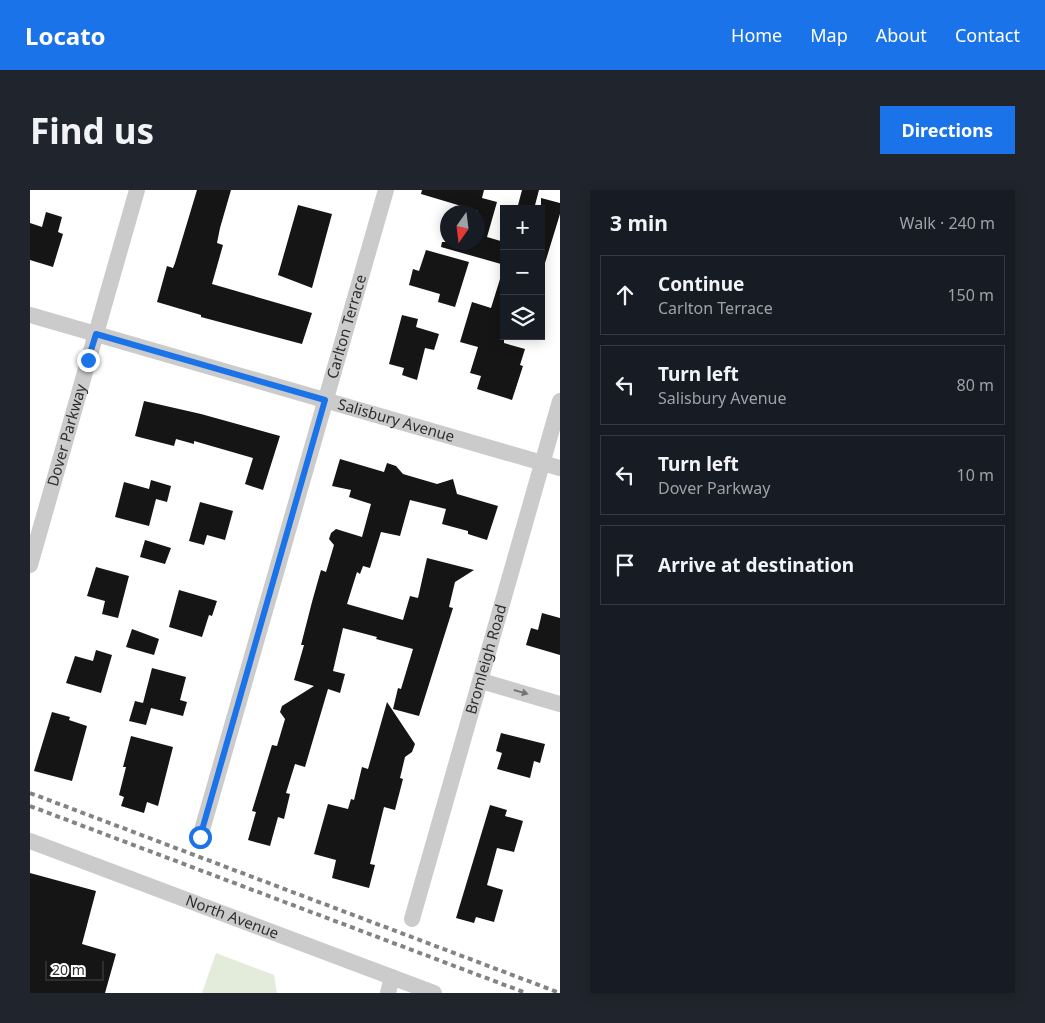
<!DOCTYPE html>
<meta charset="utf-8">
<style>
:root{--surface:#171b24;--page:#20242c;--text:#f1f3f6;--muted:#9ea1a6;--line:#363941;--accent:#1a73e8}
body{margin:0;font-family:"Noto Sans",sans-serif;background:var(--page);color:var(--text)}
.controls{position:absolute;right:15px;top:15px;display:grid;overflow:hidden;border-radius:0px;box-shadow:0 2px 12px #0003}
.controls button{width:45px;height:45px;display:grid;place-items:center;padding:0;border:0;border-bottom:1px solid var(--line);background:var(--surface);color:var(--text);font:25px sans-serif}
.compass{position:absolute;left:410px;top:15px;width:45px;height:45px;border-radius:50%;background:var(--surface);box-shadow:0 2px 12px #0003;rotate:194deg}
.scale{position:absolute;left:15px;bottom:12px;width:59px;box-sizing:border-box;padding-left:5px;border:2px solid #2e2e2e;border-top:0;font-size:14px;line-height:18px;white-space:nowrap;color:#2e2e2e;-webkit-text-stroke:4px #fff;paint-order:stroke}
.stop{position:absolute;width:15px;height:15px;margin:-11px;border:4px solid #1a73e8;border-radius:50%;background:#fff}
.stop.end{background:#1a73e8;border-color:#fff;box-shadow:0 1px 5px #0008}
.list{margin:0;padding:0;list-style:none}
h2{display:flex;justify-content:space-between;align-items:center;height:65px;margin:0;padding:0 20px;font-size:21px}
h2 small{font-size:16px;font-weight:400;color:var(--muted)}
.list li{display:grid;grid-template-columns:32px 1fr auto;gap:15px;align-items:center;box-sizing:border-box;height:80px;margin:0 10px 10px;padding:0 10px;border:1px solid var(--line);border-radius:0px}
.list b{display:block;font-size:19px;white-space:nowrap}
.list p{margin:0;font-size:16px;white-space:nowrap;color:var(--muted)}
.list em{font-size:16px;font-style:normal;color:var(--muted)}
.icon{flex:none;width:28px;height:28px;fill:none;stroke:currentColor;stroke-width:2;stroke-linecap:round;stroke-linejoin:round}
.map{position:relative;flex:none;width:530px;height:803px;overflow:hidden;border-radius:0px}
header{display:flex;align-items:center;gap:30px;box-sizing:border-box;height:70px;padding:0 25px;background:var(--accent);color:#fff}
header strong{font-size:24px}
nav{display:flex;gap:28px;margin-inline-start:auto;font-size:18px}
.intro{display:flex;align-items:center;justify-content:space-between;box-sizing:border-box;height:120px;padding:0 30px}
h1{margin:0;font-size:35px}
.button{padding:12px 22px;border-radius:0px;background:var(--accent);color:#fff;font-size:18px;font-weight:700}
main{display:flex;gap:30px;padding:0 30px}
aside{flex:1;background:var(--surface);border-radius:0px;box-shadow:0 2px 12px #0003}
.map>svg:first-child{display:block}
.green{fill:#e3ebdb}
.building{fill:#151515}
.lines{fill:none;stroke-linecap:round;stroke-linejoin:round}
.minor{stroke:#cbcbcb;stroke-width:16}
.rail{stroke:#838383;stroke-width:4;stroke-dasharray:5 4;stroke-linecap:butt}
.oneway{fill:#757575}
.route{stroke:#1a73e8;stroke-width:6}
.labels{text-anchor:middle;stroke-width:5;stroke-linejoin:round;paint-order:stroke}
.street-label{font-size:15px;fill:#2e2e2e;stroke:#fff}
</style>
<header>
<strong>Locato</strong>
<nav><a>Home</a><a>Map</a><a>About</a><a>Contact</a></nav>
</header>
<div class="intro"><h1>Find us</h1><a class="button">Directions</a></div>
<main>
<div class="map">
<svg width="530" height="803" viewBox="0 0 530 803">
<rect width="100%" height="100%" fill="#fff"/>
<!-- green -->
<path class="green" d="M 186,763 L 244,785 L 247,803 L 172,803 Z"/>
<!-- building -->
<path class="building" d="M 167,0 L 201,0 L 190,38 L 187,53 L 193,55 L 182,94 L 282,123 L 272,154 L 171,127 L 171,125 L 127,112 L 137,76 L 143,78 L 145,73 Z
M 392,0 L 454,0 L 452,8 L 467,12 L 457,47 L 474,52 L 471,74 L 411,57 L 412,52 L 448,52 L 448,21 L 391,4 Z
M 492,0 L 509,0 L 504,19 L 487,19 Z
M 511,8 L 530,13 L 530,24 L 515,73 L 511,72 Z
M 268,15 L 302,24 L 282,98 L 248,85 Z
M 16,22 L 32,27 L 28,42 L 33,44 L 23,77 L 0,70 L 0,33 L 12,37 Z
M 396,60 L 439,72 L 425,117 L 408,112 L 410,104 L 379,95 L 383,79 L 389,81 Z
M 470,89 L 474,90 L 474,153 L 495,159 L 490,175 L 493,176 L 482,210 L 447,199 L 451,186 L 440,183 L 448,157 L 430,152 L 442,112 L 461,118 Z
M 372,125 L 388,129 L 386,137 L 409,144 L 404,160 L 395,158 L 387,190 L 372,185 L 374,178 L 359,174 Z
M 114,211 L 171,224 L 250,246 L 233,300 L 215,294 L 223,268 L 164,251 L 164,254 L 146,249 L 144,256 L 105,246 Z
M 310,269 L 354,282 L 357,273 L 366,276 L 373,284 L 407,294 L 423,289 L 427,304 L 468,316 L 457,350 L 438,344 L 438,341 L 412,334 L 416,319 L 380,310 L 370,346 L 351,342 L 340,378 L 333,376 L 330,384 L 327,382 L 317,414 L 373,430 L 380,406 L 388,408 L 397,368 L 444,380 L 425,392 L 419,417 L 423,418 L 389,526 L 363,519 L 368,498 L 371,499 L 383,459 L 346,449 L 347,447 L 313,438 L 303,481 L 315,484 L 310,503 L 298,499 L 275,577 L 265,574 L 256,603 L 260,604 L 254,629 L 248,627 L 240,656 L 218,650 L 226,622 L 222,621 L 242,555 L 247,556 L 255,529 L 250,522 L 252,516 L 284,496 L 264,490 L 274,455 L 271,455 L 282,412 L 291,380 L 296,382 L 304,355 L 299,349 L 301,343 L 306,339 L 332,347 L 341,314 L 319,307 L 321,300 L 302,296 Z
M 121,290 L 141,296 L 137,312 L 126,309 L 119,336 L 85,327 L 94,292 L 119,299 Z
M 170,312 L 203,321 L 195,350 L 177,345 L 174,355 L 159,351 Z
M 115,350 L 141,358 L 135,374 L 110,367 Z
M 66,377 L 99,386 L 88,428 L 72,424 L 75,411 L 57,406 Z
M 149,400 L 187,411 L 182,426 L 179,425 L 172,447 L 139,437 Z
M 512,423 L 530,428 L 530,465 L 496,455 L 501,438 L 508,440 Z
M 102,439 L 129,449 L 124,465 L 96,457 Z
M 66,460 L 82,465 L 71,503 L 36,493 L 45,466 L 63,471 Z
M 122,478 L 156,487 L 150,510 L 157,512 L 153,526 L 121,518 L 116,535 L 99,531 L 105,511 L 113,513 Z
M 357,512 L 385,554 L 382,562 L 375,567 L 370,588 L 373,589 L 365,620 L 354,617 L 340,674 L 345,675 L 339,698 L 302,688 L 306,670 L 284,664 L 298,614 L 318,619 L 321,609 L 324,610 L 332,577 L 338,579 Z
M 22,522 L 40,527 L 39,530 L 57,536 L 42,591 L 4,581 Z
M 471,543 L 515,554 L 510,573 L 504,571 L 500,588 L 467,579 L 472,563 L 466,561 Z
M 101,546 L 143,557 L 128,616 L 117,612 L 114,623 L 91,616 L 94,607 L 89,605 L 96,577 L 93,577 Z
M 460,615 L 477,620 L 475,626 L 493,631 L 484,662 L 467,658 L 457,695 L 473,700 L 464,732 L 446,727 L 444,733 L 426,728 Z
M 0,683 L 66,701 L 52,754 L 86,764 L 75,803 L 0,803 Z"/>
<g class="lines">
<!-- minor -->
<g class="minor">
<path id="s1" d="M 0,125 L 530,278"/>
<path id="s2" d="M 0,375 L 107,0"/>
<path d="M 451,491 L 530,514"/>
<path id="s3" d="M 170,647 L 356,0"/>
<path id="s4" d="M 0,651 L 404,803"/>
<path id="s5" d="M 382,729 L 530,211"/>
<path d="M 358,803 L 362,787"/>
</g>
<!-- rail -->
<path class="rail" d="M 0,603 L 530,803
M 0,616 L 496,803"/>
</g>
<!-- one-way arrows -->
<defs><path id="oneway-solid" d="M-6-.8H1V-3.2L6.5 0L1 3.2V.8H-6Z" transform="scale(1.25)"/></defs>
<use class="oneway" href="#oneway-solid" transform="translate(491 502) rotate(16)"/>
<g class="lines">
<!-- route -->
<path class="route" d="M 58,170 L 66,144 L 295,210 L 170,647"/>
</g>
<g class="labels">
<!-- street labels -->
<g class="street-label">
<text dy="5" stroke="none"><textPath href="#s3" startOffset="531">Carlton Terrace</textPath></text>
<text dy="5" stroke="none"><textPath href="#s1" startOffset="381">Salisbury Avenue</textPath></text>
<text dy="5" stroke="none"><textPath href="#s2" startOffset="135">Dover Parkway</textPath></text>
<text dy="5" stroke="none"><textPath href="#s5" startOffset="270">Bromleigh Road</textPath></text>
<text dy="5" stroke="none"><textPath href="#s4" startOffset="216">North Avenue</textPath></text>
</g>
</g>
</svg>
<div class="controls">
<button>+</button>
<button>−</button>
<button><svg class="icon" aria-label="layers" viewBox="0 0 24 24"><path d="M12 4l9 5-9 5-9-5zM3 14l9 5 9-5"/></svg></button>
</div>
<svg class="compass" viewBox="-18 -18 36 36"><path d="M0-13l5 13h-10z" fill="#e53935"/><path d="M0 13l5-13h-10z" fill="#9ea1a6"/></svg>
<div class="scale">20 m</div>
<div class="stop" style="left:170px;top:647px"></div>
<div class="stop end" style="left:58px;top:170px"></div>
</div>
<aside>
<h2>3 min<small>Walk · 240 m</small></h2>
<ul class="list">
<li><svg class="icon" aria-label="ahead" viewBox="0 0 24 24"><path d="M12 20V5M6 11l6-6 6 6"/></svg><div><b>Continue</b><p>Carlton Terrace</p></div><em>150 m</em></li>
<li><svg class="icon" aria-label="left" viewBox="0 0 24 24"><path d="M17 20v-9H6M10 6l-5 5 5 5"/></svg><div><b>Turn left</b><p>Salisbury Avenue</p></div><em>80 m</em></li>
<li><svg class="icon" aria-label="left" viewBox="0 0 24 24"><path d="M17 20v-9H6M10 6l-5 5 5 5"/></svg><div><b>Turn left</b><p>Dover Parkway</p></div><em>10 m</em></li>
<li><svg class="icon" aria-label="arrive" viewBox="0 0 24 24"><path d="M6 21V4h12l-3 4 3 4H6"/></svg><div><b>Arrive at destination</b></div></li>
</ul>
</aside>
</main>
